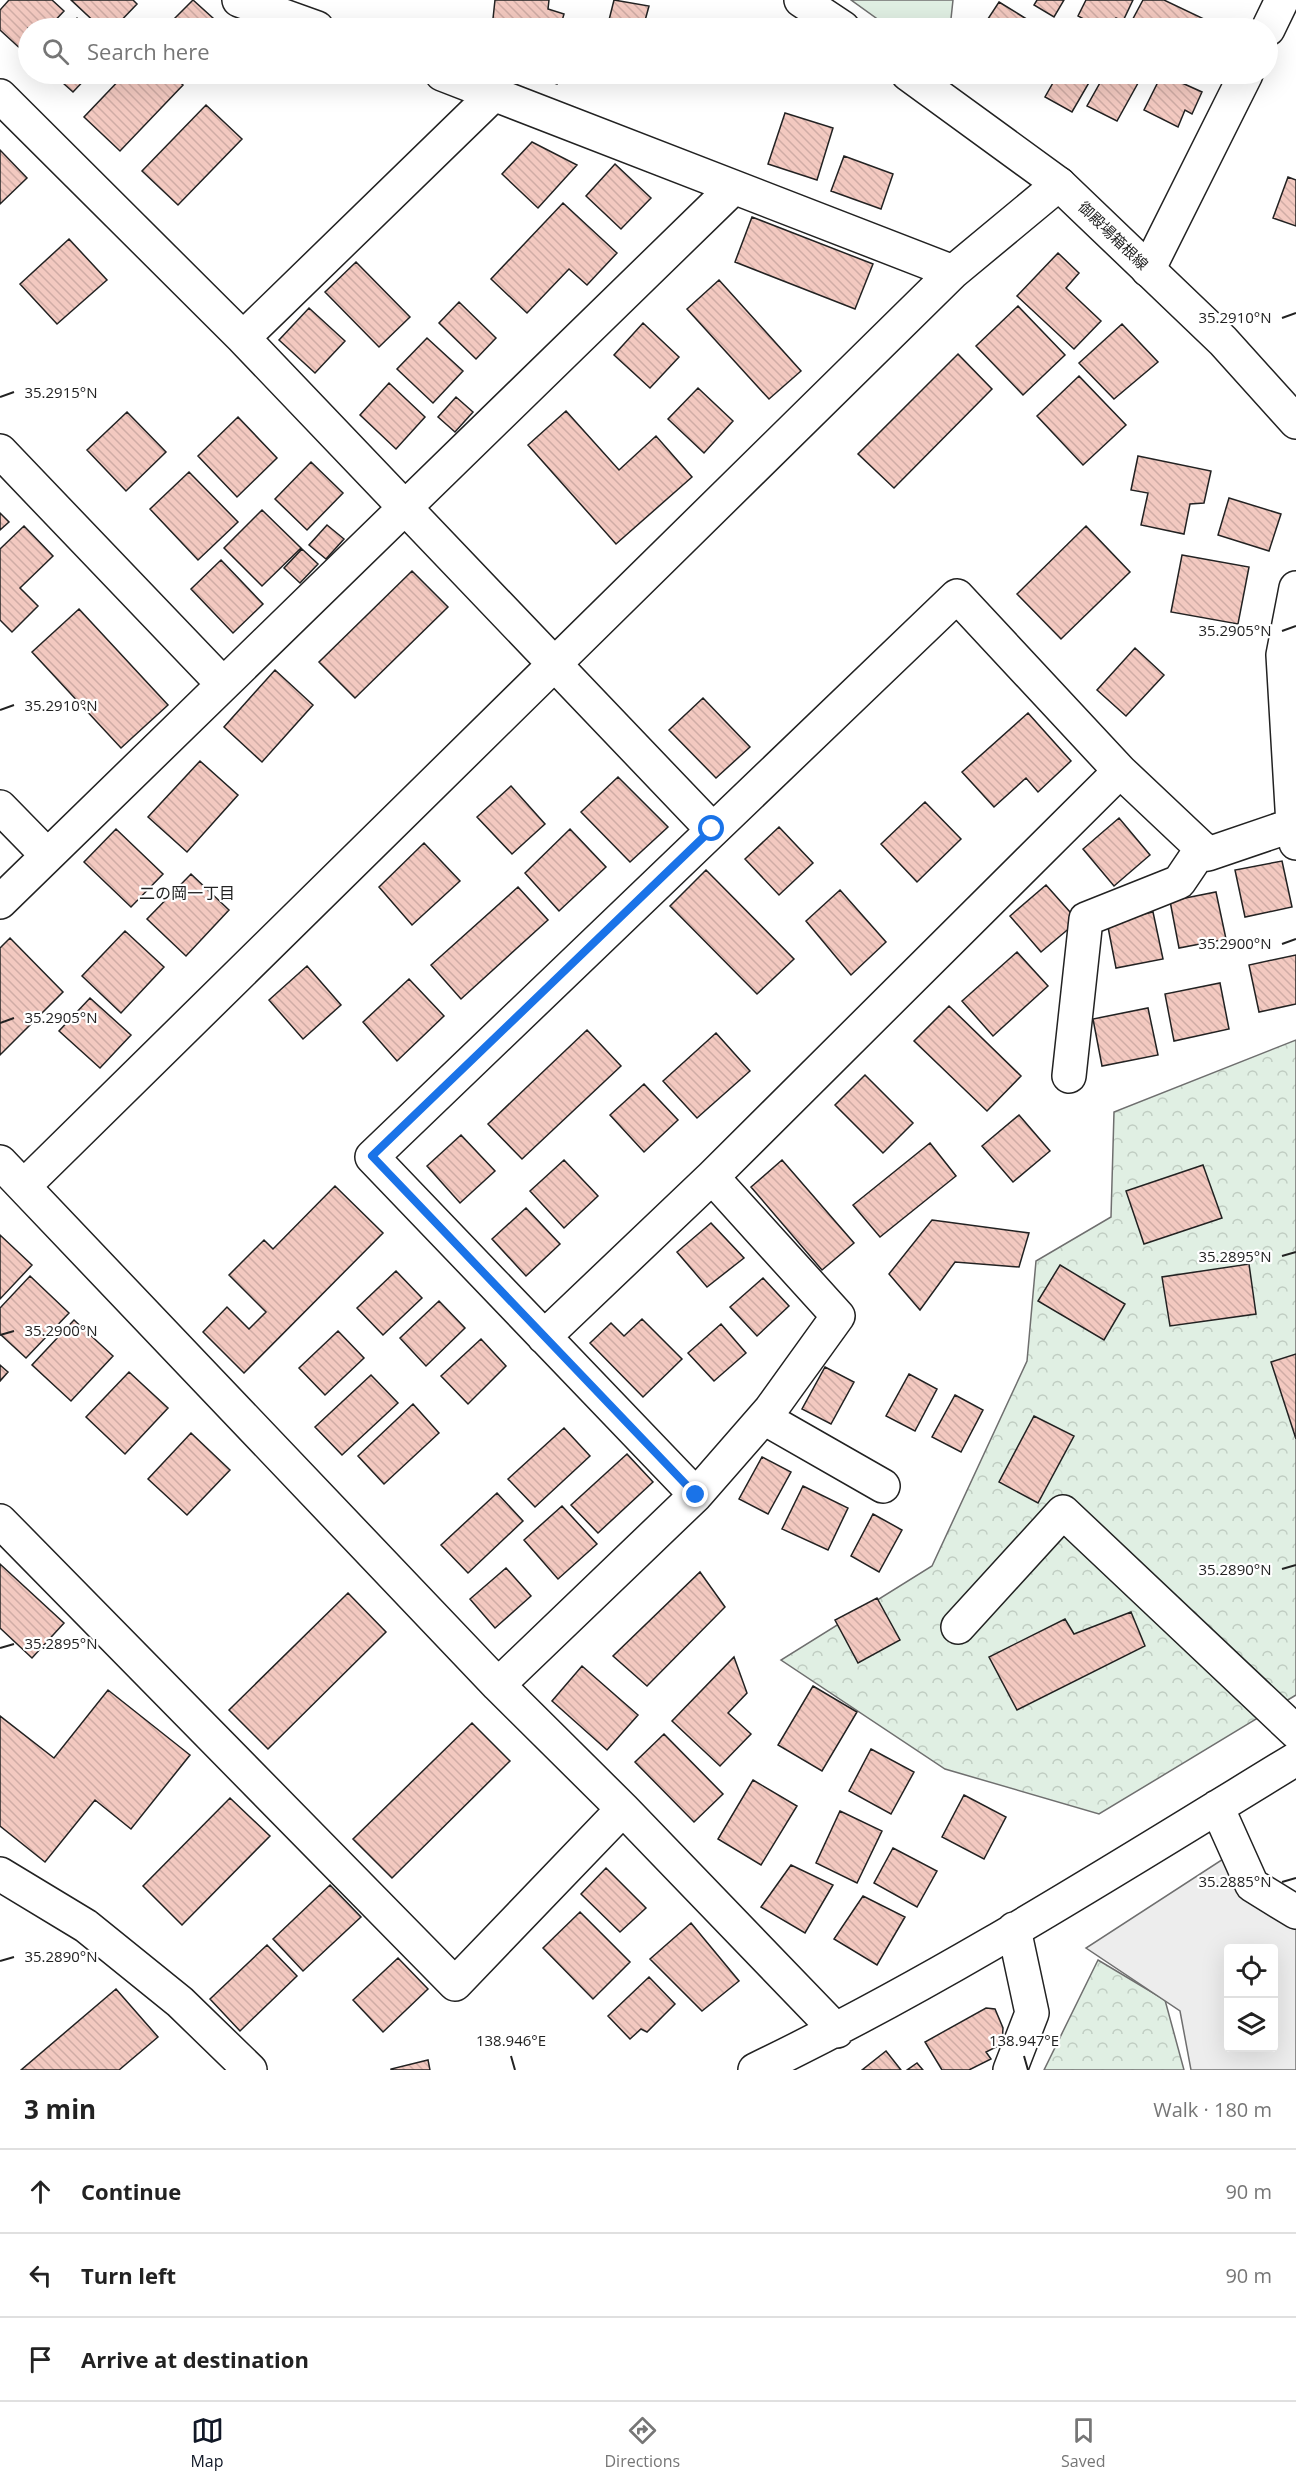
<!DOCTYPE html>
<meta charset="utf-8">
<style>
:root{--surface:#fff;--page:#f2f2f2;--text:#222;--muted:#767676;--line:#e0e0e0;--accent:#111827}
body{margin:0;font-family:"Open Sans","Noto Sans JP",sans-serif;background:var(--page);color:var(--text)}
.controls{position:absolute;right:18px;bottom:18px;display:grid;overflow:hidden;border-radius:6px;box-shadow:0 6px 24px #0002}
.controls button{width:54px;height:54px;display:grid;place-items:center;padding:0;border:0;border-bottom:2px solid var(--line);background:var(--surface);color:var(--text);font:30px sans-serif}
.stop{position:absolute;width:18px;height:18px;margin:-14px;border:4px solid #1a73e8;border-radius:50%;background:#fff}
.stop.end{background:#1a73e8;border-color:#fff;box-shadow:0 2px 6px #0008}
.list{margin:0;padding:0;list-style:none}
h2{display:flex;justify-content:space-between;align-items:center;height:78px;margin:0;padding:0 24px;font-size:26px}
h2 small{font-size:20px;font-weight:400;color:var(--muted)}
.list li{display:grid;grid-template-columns:39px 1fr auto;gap:18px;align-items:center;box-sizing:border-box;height:84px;padding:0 24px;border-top:2px solid var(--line)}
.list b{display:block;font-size:22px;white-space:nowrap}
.list em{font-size:20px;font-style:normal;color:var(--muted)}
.icon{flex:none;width:33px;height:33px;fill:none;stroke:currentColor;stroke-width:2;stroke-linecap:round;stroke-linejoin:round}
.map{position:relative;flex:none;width:1296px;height:2070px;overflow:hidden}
.search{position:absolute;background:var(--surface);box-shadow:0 6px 24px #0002;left:18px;right:18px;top:18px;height:66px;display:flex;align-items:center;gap:15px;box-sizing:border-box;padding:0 21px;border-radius:33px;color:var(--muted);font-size:22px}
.sheet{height:330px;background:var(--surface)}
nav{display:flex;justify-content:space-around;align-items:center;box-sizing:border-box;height:84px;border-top:2px solid var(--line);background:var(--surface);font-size:16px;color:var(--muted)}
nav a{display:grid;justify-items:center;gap:3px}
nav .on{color:var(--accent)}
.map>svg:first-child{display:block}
.green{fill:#e0efe3;stroke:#6f6f6f;stroke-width:1.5}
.forest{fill:url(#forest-crowns);stroke:#6f6f6f;stroke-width:1.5}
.parking{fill:#ededed;stroke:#6f6f6f;stroke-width:1.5;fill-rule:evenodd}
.building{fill:url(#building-back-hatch);stroke:#222;stroke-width:1.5}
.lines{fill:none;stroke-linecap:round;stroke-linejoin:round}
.minor-casing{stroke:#222;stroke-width:36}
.major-casing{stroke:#222;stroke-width:36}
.minor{stroke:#fff;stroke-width:33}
.major{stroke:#fff;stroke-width:33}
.route{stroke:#1a73e8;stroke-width:8}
.ticks{fill:none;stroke:#222;stroke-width:2}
.labels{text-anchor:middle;stroke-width:4.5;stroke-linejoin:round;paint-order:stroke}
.street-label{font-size:15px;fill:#222;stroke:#fff}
.neighbourhood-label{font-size:16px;fill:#222;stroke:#fff}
.ticks-label{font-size:15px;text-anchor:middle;fill:#222;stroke:#fff;stroke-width:4.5;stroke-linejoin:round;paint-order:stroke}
</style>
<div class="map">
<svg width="1296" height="2070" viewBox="0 0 1296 2070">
<defs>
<pattern id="forest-crowns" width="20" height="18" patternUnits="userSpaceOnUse" patternTransform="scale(1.5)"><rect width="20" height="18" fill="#e0efe3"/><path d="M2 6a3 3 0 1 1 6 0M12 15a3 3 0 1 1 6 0" fill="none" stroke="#c0cdc2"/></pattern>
<pattern id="building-back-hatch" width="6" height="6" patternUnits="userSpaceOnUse" patternTransform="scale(1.5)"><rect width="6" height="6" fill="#f3c9c0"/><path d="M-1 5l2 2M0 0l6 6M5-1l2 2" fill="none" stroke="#d0aca5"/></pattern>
</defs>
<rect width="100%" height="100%" fill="#fff"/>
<!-- green -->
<path class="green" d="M 851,0 L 953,0 L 950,28 L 890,28 Z"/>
<!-- forest -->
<path class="forest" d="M 1296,1040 L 1296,1695 L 1099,1814 L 945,1769 L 781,1660 L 932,1566 L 1027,1361 L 1036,1261 L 1111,1217 L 1114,1112 Z
M 1098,1960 L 1165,2000 L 1184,2070 L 1044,2070 Z"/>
<!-- parking -->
<path class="parking" d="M 1237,1850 L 1296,1912 L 1296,2070 L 1191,2070 L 1180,2011 L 1086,1948 ZM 1228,1948 L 1274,1948 L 1274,2048 L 1228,2048 Z"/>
<!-- building -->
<path class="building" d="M 9,0 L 52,0 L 64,11 L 48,28 L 28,28 L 28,49 L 25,53 L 0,30 L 0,10 Z
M 71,0 L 133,0 L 137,4 L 114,28 L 101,28 Z
M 193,0 L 224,28 L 165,28 Z
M 495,0 L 549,0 L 548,9 L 564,14 L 560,28 L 492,28 Z
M 614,0 L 649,6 L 643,28 L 607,28 Z
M 1037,0 L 1064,0 L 1054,17 L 1034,5 Z
M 1086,0 L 1133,0 L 1123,21 L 1116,18 L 1110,28 L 1100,28 L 1078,16 Z
M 1143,0 L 1164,0 L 1204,19 L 1199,28 L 1128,28 Z
M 999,2 L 1033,23 L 1029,28 L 982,28 Z
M 77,18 L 88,28 L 68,28 Z
M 53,74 L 90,74 L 73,92 Z
M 125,74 L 171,74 L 183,85 L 120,151 L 84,117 Z
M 528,74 L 560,74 L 557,84 Z
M 1058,74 L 1094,74 L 1072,112 L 1045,97 Z
M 1105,74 L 1143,74 L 1117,121 L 1087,106 Z
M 1162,74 L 1202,92 L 1192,114 L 1185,110 L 1178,127 L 1144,110 Z
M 206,105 L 242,139 L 178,205 L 142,171 Z
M 785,113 L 833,128 L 817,180 L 768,164 Z
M 532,142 L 577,165 L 538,208 L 502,174 Z
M 0,150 L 27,178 L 0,204 Z
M 844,156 L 893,174 L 881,209 L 831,191 Z
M 615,164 L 651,198 L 621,229 L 586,196 Z
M 1288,177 L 1296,180 L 1296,226 L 1273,218 Z
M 563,203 L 617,253 L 587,285 L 569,269 L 527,313 L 491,279 Z
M 752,217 L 873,264 L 855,309 L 735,262 Z
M 69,239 L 107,280 L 57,324 L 20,284 Z
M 1058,253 L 1079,273 L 1066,288 L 1101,321 L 1074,349 L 1017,296 Z
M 356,262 L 410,317 L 379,347 L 325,292 Z
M 719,280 L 801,371 L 769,399 L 687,309 Z
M 459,302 L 496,338 L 476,359 L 439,323 Z
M 1018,306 L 1065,355 L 1023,395 L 976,346 Z
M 309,308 L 345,341 L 315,373 L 279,340 Z
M 643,323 L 679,357 L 650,388 L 614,355 Z
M 1122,324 L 1158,362 L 1114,399 L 1079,363 Z
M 427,338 L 463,371 L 433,403 L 397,369 Z
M 958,354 L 992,389 L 894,488 L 858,454 Z
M 1079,376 L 1126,425 L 1083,465 L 1037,416 Z
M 389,383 L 425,417 L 396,449 L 360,415 Z
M 698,388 L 733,421 L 704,453 L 668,419 Z
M 456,397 L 473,412 L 455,432 L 438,417 Z
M 566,411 L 619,470 L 656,436 L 692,477 L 616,544 L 528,445 Z
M 127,412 L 166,452 L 126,491 L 87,450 Z
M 238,417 L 277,458 L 237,497 L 198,456 Z
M 1138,456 L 1211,471 L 1204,503 L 1190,504 L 1184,534 L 1141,525 L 1148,493 L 1131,490 Z
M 311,462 L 343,493 L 307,530 L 275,499 Z
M 189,472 L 238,522 L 198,560 L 150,509 Z
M 1229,498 L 1281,514 L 1269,551 L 1218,535 Z
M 262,510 L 301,548 L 262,586 L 224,548 Z
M 0,513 L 9,522 L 0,530 Z
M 327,525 L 344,539 L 326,559 L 309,545 Z
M 24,526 L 53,556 L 20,588 L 38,606 L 12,632 L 0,620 L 0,549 Z
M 1086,526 L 1130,572 L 1061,639 L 1017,594 Z
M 302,549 L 318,564 L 300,583 L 284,568 Z
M 1182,555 L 1249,567 L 1238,624 L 1171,612 Z
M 221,560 L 263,604 L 233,633 L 191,589 Z
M 412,571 L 448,607 L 355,698 L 319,662 Z
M 79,609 L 168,705 L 121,748 L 32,652 Z
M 1135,648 L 1164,675 L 1126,716 L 1097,690 Z
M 275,670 L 313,705 L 262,762 L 224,727 Z
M 703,698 L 750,747 L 716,778 L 669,730 Z
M 1028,713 L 1071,761 L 1038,792 L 1026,778 L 994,807 L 962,772 Z
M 200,761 L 238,795 L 187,852 L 148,817 Z
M 618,777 L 668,827 L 630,862 L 581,812 Z
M 511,786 L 545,824 L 512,854 L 477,817 Z
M 925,802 L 961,839 L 917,882 L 881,844 Z
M 1119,818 L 1150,855 L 1114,886 L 1083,849 Z
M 779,827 L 813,863 L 779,895 L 745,859 Z
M 116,829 L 163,874 L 131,907 L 84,862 Z
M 570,829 L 606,867 L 559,911 L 525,873 Z
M 424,843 L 460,881 L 412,925 L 379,887 Z
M 1282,861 L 1292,907 L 1245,917 L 1235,870 Z
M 706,870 L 794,959 L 757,994 L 670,906 Z
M 191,874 L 229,910 L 186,956 L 147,919 Z
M 1046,885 L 1078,921 L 1041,952 L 1010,916 Z
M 518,887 L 548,920 L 461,999 L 431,965 Z
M 840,890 L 886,942 L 851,975 L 806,921 Z
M 1216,892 L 1226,939 L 1179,948 L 1170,901 Z
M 1153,912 L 1163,959 L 1116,968 L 1107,922 Z
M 125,931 L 164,967 L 121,1013 L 82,976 Z
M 10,938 L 63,992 L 0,1055 L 0,948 Z
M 1017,952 L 1048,986 L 993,1036 L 962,1001 Z
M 1296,955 L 1296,1004 L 1259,1012 L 1249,965 Z
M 307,966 L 341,1005 L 303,1039 L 269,1000 Z
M 409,979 L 444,1016 L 397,1061 L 363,1022 Z
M 1220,983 L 1229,1029 L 1174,1041 L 1165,994 Z
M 90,998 L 131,1035 L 100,1068 L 59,1031 Z
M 949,1006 L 1021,1076 L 987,1111 L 914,1041 Z
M 1148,1008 L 1158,1055 L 1102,1066 L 1093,1019 Z
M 587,1030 L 621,1066 L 522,1159 L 488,1124 Z
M 716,1033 L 750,1071 L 697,1118 L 663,1081 Z
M 865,1075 L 913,1123 L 883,1153 L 835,1105 Z
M 644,1084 L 678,1120 L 644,1152 L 610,1115 Z
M 1019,1115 L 1050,1151 L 1013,1182 L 982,1146 Z
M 461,1135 L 495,1171 L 460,1203 L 427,1166 Z
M 930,1143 L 956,1176 L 880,1237 L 853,1205 Z
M 564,1160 L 598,1196 L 564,1228 L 530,1191 Z
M 782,1160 L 854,1243 L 822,1270 L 751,1187 Z
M 1203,1165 L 1222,1218 L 1144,1244 L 1126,1191 Z
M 335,1186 L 383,1233 L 244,1373 L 203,1332 L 227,1307 L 249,1329 L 266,1312 L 229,1275 L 264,1240 L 273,1249 Z
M 526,1208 L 560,1244 L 526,1276 L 492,1239 Z
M 932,1220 L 1029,1233 L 1019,1267 L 955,1262 L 920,1310 L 889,1274 Z
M 711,1223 L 744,1258 L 707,1287 L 677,1252 Z
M 0,1235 L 32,1265 L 0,1299 Z
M 1249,1264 L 1256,1314 L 1170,1326 L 1162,1277 Z
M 1060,1265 L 1125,1304 L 1104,1340 L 1038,1301 Z
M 396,1271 L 422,1298 L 383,1335 L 357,1308 Z
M 30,1276 L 69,1313 L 26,1358 L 0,1334 L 0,1308 Z
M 763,1278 L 789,1306 L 757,1336 L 730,1307 Z
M 439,1301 L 465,1328 L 426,1366 L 400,1338 Z
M 642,1319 L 682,1359 L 643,1397 L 590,1343 L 611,1323 L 624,1336 Z
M 74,1320 L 113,1356 L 71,1401 L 32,1365 Z
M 721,1324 L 746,1353 L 714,1381 L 688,1353 Z
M 338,1331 L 364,1358 L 325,1395 L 299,1368 Z
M 481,1339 L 506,1366 L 468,1404 L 441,1376 Z
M 1296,1354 L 1296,1439 L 1271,1362 Z
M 0,1365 L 8,1372 L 0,1381 Z
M 825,1367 L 854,1382 L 831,1424 L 802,1409 Z
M 129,1372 L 168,1408 L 125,1454 L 86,1417 Z
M 909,1374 L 937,1389 L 915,1431 L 886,1416 Z
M 371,1375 L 398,1403 L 342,1455 L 315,1427 Z
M 955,1395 L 983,1410 L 961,1452 L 932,1437 Z
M 413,1404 L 439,1433 L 384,1484 L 358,1456 Z
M 1034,1416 L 1074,1436 L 1038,1503 L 999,1482 Z
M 564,1428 L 590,1456 L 535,1507 L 508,1479 Z
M 191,1433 L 230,1470 L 187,1515 L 148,1479 Z
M 627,1454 L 653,1482 L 598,1533 L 571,1505 Z
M 762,1457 L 791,1472 L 768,1514 L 739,1499 Z
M 803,1486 L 848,1508 L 828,1550 L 782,1529 Z
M 497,1493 L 523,1521 L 468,1573 L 441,1545 Z
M 562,1506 L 597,1544 L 558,1579 L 524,1540 Z
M 873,1514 L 902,1530 L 879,1572 L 851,1556 Z
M 0,1564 L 64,1623 L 32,1658 L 0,1628 Z
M 506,1568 L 531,1596 L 495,1628 L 470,1599 Z
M 700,1572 L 725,1607 L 647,1686 L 613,1656 Z
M 348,1593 L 386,1632 L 268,1749 L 229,1710 Z
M 877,1598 L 900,1640 L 858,1663 L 835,1620 Z
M 1131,1612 L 1145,1646 L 1017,1710 L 989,1657 L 1065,1619 L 1074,1634 Z
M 734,1657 L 747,1693 L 728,1713 L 751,1734 L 720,1766 L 672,1721 Z
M 582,1666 L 638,1715 L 607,1750 L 552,1701 Z
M 813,1686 L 857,1712 L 822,1771 L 778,1745 Z
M 108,1690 L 190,1755 L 131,1829 L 95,1800 L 45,1862 L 0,1826 L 0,1716 L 54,1758 Z
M 472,1723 L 510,1761 L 392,1878 L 353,1839 Z
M 664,1734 L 723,1794 L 694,1822 L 635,1762 Z
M 871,1749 L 914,1772 L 891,1814 L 849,1791 Z
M 753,1780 L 797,1806 L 761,1865 L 718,1839 Z
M 964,1795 L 1006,1817 L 984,1859 L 942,1837 Z
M 230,1798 L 270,1836 L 182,1925 L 143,1886 Z
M 840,1811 L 882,1831 L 857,1883 L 816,1863 Z
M 893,1848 L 937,1871 L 917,1907 L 874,1883 Z
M 791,1865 L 833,1885 L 805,1933 L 761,1907 Z
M 606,1868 L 646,1908 L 620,1932 L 581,1894 Z
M 330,1885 L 361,1917 L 303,1971 L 273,1939 Z
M 863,1896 L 905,1917 L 877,1965 L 834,1939 Z
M 580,1912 L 630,1962 L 593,1999 L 543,1948 Z
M 691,1923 L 739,1981 L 702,2011 L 650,1959 Z
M 267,1945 L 297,1976 L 240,2031 L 210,1999 Z
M 398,1958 L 428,1989 L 383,2032 L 353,2000 Z
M 649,1977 L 675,2004 L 647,2032 L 641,2029 L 630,2039 L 608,2016 Z
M 116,1989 L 158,2037 L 119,2070 L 21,2070 Z
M 986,2008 L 995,2009 L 1003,2028 L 1002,2044 L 986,2052 L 991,2059 L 969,2070 L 942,2070 L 925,2042 Z
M 886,2051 L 901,2070 L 862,2070 Z
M 428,2060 L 430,2070 L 391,2070 L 391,2069 Z
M 917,2063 L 923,2070 L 907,2070 Z"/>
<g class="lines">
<!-- minor casing -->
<g class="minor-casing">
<path id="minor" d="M 239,0 L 317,28
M 1268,29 L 1282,0
M 442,74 L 953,272
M 0,96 L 243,338 L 712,829
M 1148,270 L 1246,74
M 243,338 L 495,93
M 0,451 L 222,683
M 1296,588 L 1283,655 L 1293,825 L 1296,843
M 0,807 L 46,854
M 0,902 L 733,188
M 1069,1076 L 1086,919 L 1179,882 L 1202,848
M 0,1162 L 498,1685 L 623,1809 L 837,2031
M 24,1186 L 953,272 L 1059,184
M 544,1337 L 712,1177 L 1120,771
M 764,1418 L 883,1486
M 696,1495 L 771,1409 L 838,1316 L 712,1177
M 0,1521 L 455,1984 L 623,1809
M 958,1627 L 1063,1512 L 1296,1732
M 498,1685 L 696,1495 L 372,1157 L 957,596 L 1120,771 L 1208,854 L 1293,825
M 1217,1807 L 1252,1885 L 1296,1912
M 0,1874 L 86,1926 L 180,2002 L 250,2070
M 755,2070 C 942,1980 1119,1867 1296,1759
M 1010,2070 L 1032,2013 L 1014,1929"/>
</g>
<!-- major casing -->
<g class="major-casing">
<path id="major" d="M 801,0 L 843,28
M 908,74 L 1059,184 L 1223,341 L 1296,422"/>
</g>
<!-- minor -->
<use href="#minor" class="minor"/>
<!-- major -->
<use href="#major" class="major"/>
</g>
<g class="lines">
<!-- route -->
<path class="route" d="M 696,1495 L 372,1156 L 712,829"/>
</g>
<!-- ticks -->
<path class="ticks" d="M 1282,318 L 1296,313M 0,397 L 14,392M 1282,631 L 1296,626M 0,710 L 14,705M 1282,944 L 1296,939M 0,1023 L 14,1018M 1282,1256 L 1296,1252M 0,1335 L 14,1331M 1282,1569 L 1296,1565M 0,1648 L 14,1644M 1282,1882 L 1296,1878M 0,1961 L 14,1957M 511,2056 L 515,2070M 1024,2056 L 1028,2070"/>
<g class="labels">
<!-- street labels -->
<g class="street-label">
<text transform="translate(1113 236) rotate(44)" y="5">御殿場箱根線</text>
</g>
<!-- neighbourhood labels -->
<g class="neighbourhood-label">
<text x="187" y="899">二の岡一丁目</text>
</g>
</g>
<g class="ticks-label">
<text x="1235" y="323">35.2910°N</text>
<text x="61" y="398">35.2915°N</text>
<text x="1235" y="636">35.2905°N</text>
<text x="61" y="711">35.2910°N</text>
<text x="1235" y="949">35.2900°N</text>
<text x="61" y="1023">35.2905°N</text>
<text x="1235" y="1262">35.2895°N</text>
<text x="61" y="1336">35.2900°N</text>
<text x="1235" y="1575">35.2890°N</text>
<text x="61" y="1649">35.2895°N</text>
<text x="1235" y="1887">35.2885°N</text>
<text x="61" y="1962">35.2890°N</text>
<text x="511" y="2046">138.946°E</text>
<text x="1024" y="2046">138.947°E</text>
</g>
</svg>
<div class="controls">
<button><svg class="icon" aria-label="locate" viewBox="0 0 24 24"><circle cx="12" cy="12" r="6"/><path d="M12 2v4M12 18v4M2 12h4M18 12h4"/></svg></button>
<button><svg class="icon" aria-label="layers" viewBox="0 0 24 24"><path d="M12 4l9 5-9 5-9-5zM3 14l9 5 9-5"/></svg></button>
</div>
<div class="stop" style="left:712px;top:829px"></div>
<div class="stop end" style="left:696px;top:1495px"></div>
<div class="search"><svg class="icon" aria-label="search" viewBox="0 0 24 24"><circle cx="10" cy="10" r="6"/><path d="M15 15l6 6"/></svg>Search here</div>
</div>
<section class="sheet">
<h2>3 min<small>Walk · 180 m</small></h2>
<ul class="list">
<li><svg class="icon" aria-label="ahead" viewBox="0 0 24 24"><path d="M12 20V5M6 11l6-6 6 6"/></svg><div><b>Continue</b></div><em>90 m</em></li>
<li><svg class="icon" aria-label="left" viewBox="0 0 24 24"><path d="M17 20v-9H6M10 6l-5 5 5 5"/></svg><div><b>Turn left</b></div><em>90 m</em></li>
<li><svg class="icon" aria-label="arrive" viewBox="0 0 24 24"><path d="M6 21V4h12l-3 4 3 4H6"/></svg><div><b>Arrive at destination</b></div></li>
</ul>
</section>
<nav>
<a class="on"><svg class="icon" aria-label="map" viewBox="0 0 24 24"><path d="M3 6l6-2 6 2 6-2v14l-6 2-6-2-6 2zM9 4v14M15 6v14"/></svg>Map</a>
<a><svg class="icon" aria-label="directions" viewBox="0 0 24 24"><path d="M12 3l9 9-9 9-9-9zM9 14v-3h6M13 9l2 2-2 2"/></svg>Directions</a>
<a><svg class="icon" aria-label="saved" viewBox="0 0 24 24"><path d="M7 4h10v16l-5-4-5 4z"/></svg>Saved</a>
</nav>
